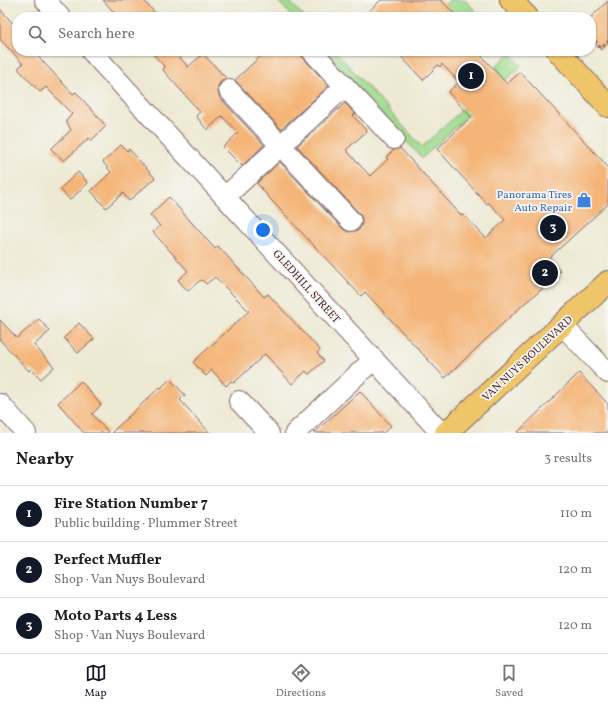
<!DOCTYPE html>
<meta charset="utf-8">
<style>
:root{--surface:#fff;--page:#f6f6f6;--text:#202124;--muted:#757577;--line:#e0e0e0;--accent:#111827}
body{margin:0;font-family:Vollkorn,serif;background:var(--page);color:var(--text)}
.you{position:absolute;left:263px;top:230px;width:14px;height:14px;margin:-10px;border:3px solid #fff;border-radius:50%;background:#1a73e8;box-shadow:0 0 0 6px #1a73e833}
.badge{display:grid;place-items:center;width:26px;height:26px;border-radius:50%;background:var(--accent);color:#fff;font-size:13px;font-weight:700}
.pin{position:absolute;translate:-50% -50%;border:2px solid #fff;box-shadow:0 1px 4px #0006}
.list{margin:0;padding:0;list-style:none}
h2{display:flex;justify-content:space-between;align-items:center;height:52px;margin:0;padding:0 16px;font-size:17px}
h2 small{font-size:13px;font-weight:400;color:var(--muted)}
.list li{display:grid;grid-template-columns:26px 1fr auto;gap:12px;align-items:center;box-sizing:border-box;height:56px;padding:0 16px;border-top:1px solid var(--line)}
.list b{display:block;font-size:15px;white-space:nowrap}
.list p{margin:0;font-size:13px;white-space:nowrap;color:var(--muted)}
.list em{font-size:13px;font-style:normal;color:var(--muted)}
.icon{flex:none;width:22px;height:22px;fill:none;stroke:currentColor;stroke-width:2;stroke-linecap:round;stroke-linejoin:round}
.map{position:relative;flex:none;width:608px;height:433px;overflow:hidden}
.search{position:absolute;background:var(--surface);box-shadow:0 1px 3px #0004;left:12px;right:12px;top:12px;height:44px;display:flex;align-items:center;gap:10px;box-sizing:border-box;padding:0 14px;border-radius:16px;color:var(--muted);font-size:15px}
.sheet{height:220px;background:var(--surface)}
nav{display:flex;justify-content:space-around;align-items:center;box-sizing:border-box;height:56px;border-top:1px solid var(--line);background:var(--surface);font-size:11px;color:var(--muted)}
nav a{display:grid;justify-items:center;gap:2px}
nav .on{color:var(--accent)}
.map>svg:first-child{display:block}
.green{fill:#a1dd91;stroke:#767e5e}
.building{fill:#f5b578}
.lines{fill:none;stroke-linecap:round;stroke-linejoin:round}
.minor-casing{stroke:#836666;stroke-width:22}
.major-casing{stroke:#836666;stroke-width:24}
.path{stroke:#836666;stroke-width:2.5;stroke-dasharray:3 3;stroke-linecap:butt}
.minor{stroke:#fff;stroke-width:20}
.major{stroke:#eec569;stroke-width:22}
.labels{text-anchor:middle;stroke-width:3.5;stroke-linejoin:round;paint-order:stroke}
.shop-label{font-size:11px;fill:#366cbe;stroke:#f6f6f2;text-anchor:end}
.street-label{font-size:11px;fill:#4a1f2b;stroke:#f6f6f2}
</style>
<div class="map">
<svg width="608" height="433" viewBox="0 0 608 433">
<rect width="100%" height="100%" fill="#f6f6f2"/>
<filter id="ink" filterUnits="userSpaceOnUse"><feTurbulence type="fractalNoise" baseFrequency=".025" numOctaves="2"/><feDisplacementMap in="SourceGraphic" scale="8" xChannelSelector="R" yChannelSelector="G"/><feConvolveMatrix kernelMatrix="1 2 1 2 8 2 1 2 1" color-interpolation-filters="sRGB"/></filter>
<filter id="wash" filterUnits="userSpaceOnUse"><feTurbulence type="fractalNoise" baseFrequency=".012" numOctaves="4" result="noise"/><feDisplacementMap in="SourceGraphic" scale="16" xChannelSelector="R" yChannelSelector="G"/><feGaussianBlur stdDeviation="0.9" result="paint"/><feColorMatrix in="noise" values="0 0 0 0 0 0 0 0 0 0 0 0 0 0 0 0 0 1.4 0 .05"/><feComposite in="paint" operator="in"/></filter>
<g filter="url(#wash)">
<rect width="100%" height="100%" fill="#ede9d3"/>
<!-- green -->
<path class="green" d="M 277,0 L 288,0 L 304,17 L 293,17 Z
M 450,0 L 465,0 L 479,15 L 478,17 L 457,17 L 445,4 Z
M 324,51 L 335,51 L 422,147 L 501,74 L 495,67 L 510,53 L 521,66 L 422,158 Z"/>
<g id="blocks">
<!-- building -->
<path class="building" d="M 103,0 L 143,0 L 159,17 L 118,17 Z
M 381,0 L 441,0 L 457,17 L 363,17 Z
M 608,1 L 608,43 L 601,50 L 591,39 L 591,17 Z
M 0,9 L 17,28 L 17,51 L 33,51 L 73,94 L 76,92 L 106,126 L 91,141 L 89,138 L 64,161 L 51,149 L 71,130 L 66,121 L 72,114 L 46,87 L 40,92 L 19,70 L 19,67 L 23,64 L 0,39 Z
M 150,51 L 174,51 L 188,67 L 203,54 L 227,79 L 221,81 L 218,86 L 218,92 L 220,98 L 264,145 L 242,166 L 223,147 L 238,133 L 222,116 L 207,130 L 196,116 L 200,112 L 163,70 L 165,67 Z
M 266,51 L 297,51 L 329,86 L 281,129 L 235,80 Z
M 396,51 L 477,51 L 507,84 L 520,72 L 608,167 L 608,204 L 549,258 L 560,271 L 557,274 L 559,276 L 526,302 L 445,378 L 365,292 L 361,296 L 271,200 L 257,183 L 280,162 L 343,229 L 348,232 L 359,230 L 362,224 L 362,218 L 359,213 L 297,146 L 345,103 L 355,114 L 353,116 L 367,131 L 346,150 L 370,176 L 388,159 L 386,157 L 394,150 L 400,148 L 459,213 L 463,216 L 464,215 L 486,238 L 505,220 L 489,203 L 487,204 L 437,149 L 471,117 L 448,92 L 459,82 L 442,64 L 440,67 L 438,65 L 423,80 Z
M 121,145 L 127,151 L 129,149 L 155,178 L 129,201 L 123,193 L 106,208 L 91,191 L 111,172 L 103,162 Z
M 78,172 L 88,183 L 70,200 L 60,189 Z
M 169,197 L 215,249 L 218,246 L 264,297 L 268,294 L 320,350 L 317,353 L 324,361 L 309,374 L 306,371 L 292,384 L 265,354 L 234,383 L 231,381 L 226,386 L 212,370 L 206,376 L 193,362 L 249,311 L 215,277 L 206,284 L 202,280 L 198,282 L 188,291 L 178,280 L 188,271 L 153,232 L 160,226 L 150,215 Z
M 39,319 L 50,331 L 34,345 L 54,367 L 41,379 L 31,369 L 29,371 L 0,340 L 0,320 L 17,338 Z
M 79,323 L 94,339 L 78,353 L 64,338 Z
M 579,373 L 608,404 L 608,433 L 517,433 Z
M 170,379 L 185,395 L 180,400 L 210,433 L 111,433 L 160,387 L 161,388 Z
M 81,381 L 101,405 L 92,414 L 109,433 L 84,433 L 58,403 Z
M 360,391 L 391,426 L 383,433 L 314,433 Z"/>
</g>
</g>
<g filter="url(#ink)">
<use href="#blocks" fill-opacity="0" stroke="#836666" stroke-width="1"/>
<g class="lines">
<!-- minor casing -->
<g class="minor-casing">
<path id="minor" d="M 45,0 L 60,17
M 91,51 L 441,433
M 312,51 L 394,139
M 229,90 L 351,221
M 225,197 L 345,86
M 562,325 L 608,373
M 239,401 L 269,433
M 0,404 L 26,433
M 295,433 L 374,359"/>
</g>
<!-- major casing -->
<g class="major-casing">
<path id="major" d="M 511,0 L 527,17
M 558,51 L 608,106
M 446,433 L 608,282"/>
</g>
<!-- path -->
<path class="path" d="M 591,36 L 601,48 L 608,41"/>
<!-- minor -->
<use href="#minor" class="minor"/>
<!-- major -->
<use href="#major" class="major"/>
</g>
</g>
<!-- icons -->
<defs>
<g id="shop-bare" transform="scale(1.2)"><path d="M-5-2.5h2.3a2.7 3.5 0 0 1 5.4 0H5L5.5 6h-11ZM-1.5-2.5h3a1.5 2.3 0 0 0-3 0Z" fill="#3f7fe0" stroke="#f6f6f2" stroke-width="2.5" paint-order="stroke"/></g>
</defs>
<g fill-rule="evenodd">
<use href="#shop-bare" x="584" y="200"/>
</g>
<g class="labels">
<!-- shop labels -->
<g class="shop-label">
<text x="572" y="198">Panorama Tires<tspan x="572" dy="13">Auto Repair</tspan></text>
</g>
<!-- street labels -->
<g class="street-label">
<text transform="translate(307 286) rotate(48)" y="4">GLEDHILL STREET</text>
<text transform="translate(527 358) rotate(-43)" y="4">VAN NUYS BOULEVARD</text>
</g>
</g>
</svg>
<div class="you"></div>
<div class="pin badge" style="left:471px;top:76px">1</div>
<div class="pin badge" style="left:545px;top:273px">2</div>
<div class="pin badge" style="left:553px;top:228px">3</div>
<div class="search"><svg class="icon" aria-label="search" viewBox="0 0 24 24"><circle cx="10" cy="10" r="6"/><path d="M15 15l6 6"/></svg>Search here</div>
</div>
<section class="sheet">
<h2>Nearby<small>3 results</small></h2>
<ul class="list">
<li><span class="badge">1</span><div><b>Fire Station Number 7</b><p>Public building · Plummer Street</p></div><em>110 m</em></li>
<li><span class="badge">2</span><div><b>Perfect Muffler</b><p>Shop · Van Nuys Boulevard</p></div><em>120 m</em></li>
<li><span class="badge">3</span><div><b>Moto Parts 4 Less</b><p>Shop · Van Nuys Boulevard</p></div><em>120 m</em></li>
</ul>
</section>
<nav>
<a class="on"><svg class="icon" aria-label="map" viewBox="0 0 24 24"><path d="M3 6l6-2 6 2 6-2v14l-6 2-6-2-6 2zM9 4v14M15 6v14"/></svg>Map</a>
<a><svg class="icon" aria-label="directions" viewBox="0 0 24 24"><path d="M12 3l9 9-9 9-9-9zM9 14v-3h6M13 9l2 2-2 2"/></svg>Directions</a>
<a><svg class="icon" aria-label="saved" viewBox="0 0 24 24"><path d="M7 4h10v16l-5-4-5 4z"/></svg>Saved</a>
</nav>
